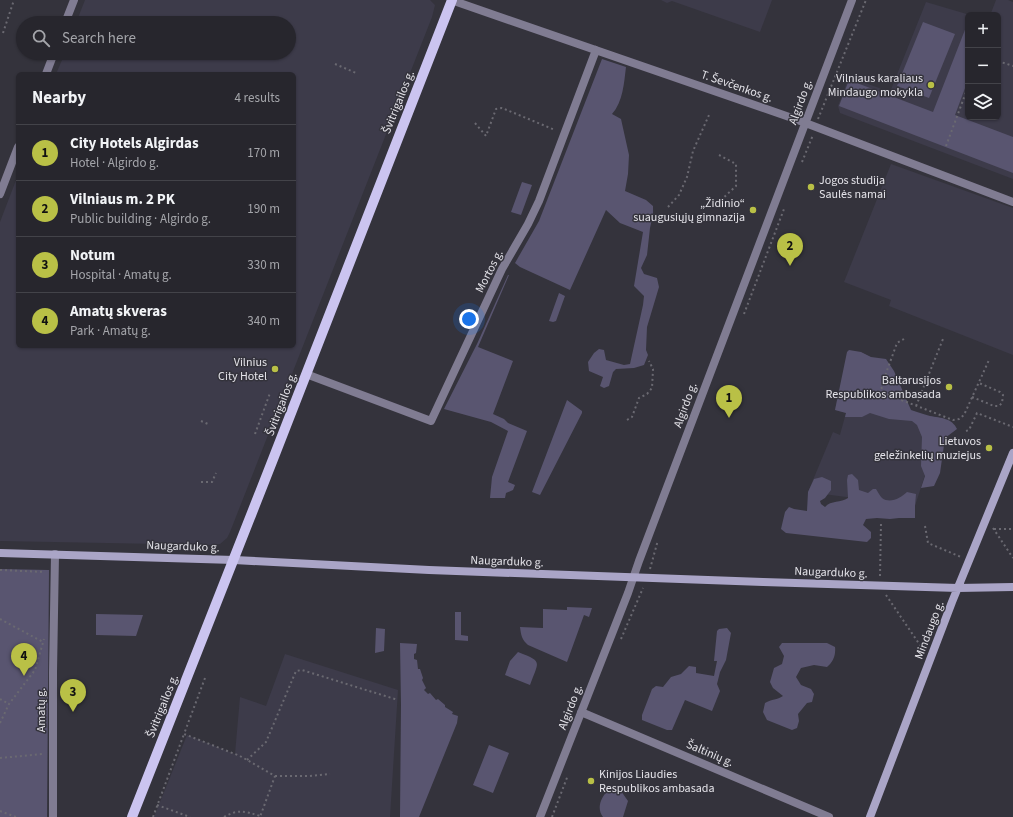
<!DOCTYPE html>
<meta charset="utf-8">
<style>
:root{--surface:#27262d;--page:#2f2e35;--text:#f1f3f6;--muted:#a4a5aa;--line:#434349;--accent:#b9c046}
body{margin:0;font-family:"Source Sans 3",sans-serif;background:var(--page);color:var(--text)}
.controls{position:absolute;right:12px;top:12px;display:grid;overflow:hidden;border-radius:6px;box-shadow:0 1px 3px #0004}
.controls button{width:36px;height:36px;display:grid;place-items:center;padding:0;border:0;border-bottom:1px solid var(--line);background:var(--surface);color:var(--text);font:20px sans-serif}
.you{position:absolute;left:469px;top:319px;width:14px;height:14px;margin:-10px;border:3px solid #fff;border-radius:50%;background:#1a73e8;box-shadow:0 0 0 6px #1a73e833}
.badge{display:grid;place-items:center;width:26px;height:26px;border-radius:50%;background:var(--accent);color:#111;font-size:13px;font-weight:700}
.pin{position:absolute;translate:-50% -33px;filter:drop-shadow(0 1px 2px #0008)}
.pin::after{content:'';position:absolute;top:21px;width:14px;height:12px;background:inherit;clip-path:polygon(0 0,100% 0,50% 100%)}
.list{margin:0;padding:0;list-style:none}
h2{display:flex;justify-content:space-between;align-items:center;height:52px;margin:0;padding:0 16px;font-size:17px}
h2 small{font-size:13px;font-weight:400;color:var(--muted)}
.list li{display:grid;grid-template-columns:26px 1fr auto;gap:12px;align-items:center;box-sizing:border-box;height:56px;padding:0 16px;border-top:1px solid var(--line)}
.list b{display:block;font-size:15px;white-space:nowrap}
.list p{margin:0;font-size:13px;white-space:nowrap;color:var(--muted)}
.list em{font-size:13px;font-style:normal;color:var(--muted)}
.icon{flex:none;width:22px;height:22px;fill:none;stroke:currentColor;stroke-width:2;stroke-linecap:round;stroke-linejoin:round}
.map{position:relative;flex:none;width:1013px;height:817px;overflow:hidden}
.search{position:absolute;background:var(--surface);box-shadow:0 1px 3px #0004;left:16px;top:16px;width:280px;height:44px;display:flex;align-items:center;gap:10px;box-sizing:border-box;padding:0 14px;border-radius:22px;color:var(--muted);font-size:15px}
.panel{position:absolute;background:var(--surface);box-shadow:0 1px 3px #0004;left:16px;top:72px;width:280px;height:276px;border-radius:6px}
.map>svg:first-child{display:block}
.built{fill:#3d3b4a}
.green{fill:#595570}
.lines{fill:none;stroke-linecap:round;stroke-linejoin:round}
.path{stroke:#6a6971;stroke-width:2;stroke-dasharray:2 3;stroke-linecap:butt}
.street{stroke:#807c92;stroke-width:8}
.secondary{stroke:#aaa5c7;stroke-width:8}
.primary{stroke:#cbc4f0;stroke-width:10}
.poi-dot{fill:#b9c046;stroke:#34333c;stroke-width:1.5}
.labels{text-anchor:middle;stroke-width:3;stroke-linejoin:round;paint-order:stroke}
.poi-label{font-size:12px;fill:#e4e3e9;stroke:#34333c;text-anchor:end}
.street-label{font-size:12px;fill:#e4e3e9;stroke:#34333c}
</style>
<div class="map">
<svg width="1013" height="817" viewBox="0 0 1013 817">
<rect width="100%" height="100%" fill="#34333c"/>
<!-- built -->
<path class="built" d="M 85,0 L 430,0 L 435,5 L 432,17 L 230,532 L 227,538 L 220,544 L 213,545 L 0,541 L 0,222 L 18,175 L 18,346 L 294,346 L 294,74 L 56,74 L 65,53 L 289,53 L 289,23 L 76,23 Z
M 661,0 L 772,0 L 760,32 L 672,1 L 667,3 Z
M 996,0 L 1008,0 L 1013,2 L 1013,179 L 840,113 L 838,106 L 849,77 L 890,92 L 926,2 L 970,15 L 968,15 L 968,117 L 998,117 L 998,15 L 988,15 L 991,13 Z
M 891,164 L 1013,208 L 1013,355 L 889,306 L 891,300 L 844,282 Z
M 839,389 L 940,428 L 915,506 L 808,492 L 833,432 L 840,435 L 841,431 L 846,413 L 835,410 Z
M 285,654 L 398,690 L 390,817 L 154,817 L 187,735 L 235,754 L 240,697 L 266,706 Z"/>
<!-- green -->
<path class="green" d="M 923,22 L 955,34 L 929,98 L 897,86 Z
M 968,22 L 968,80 L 955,115 L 1013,137 L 1013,173 L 839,106 L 849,80 L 933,112 Z
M 602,59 L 626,67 C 624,83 623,102 612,114 L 621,119 L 629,155 L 628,174 L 625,191 L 646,200 L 653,206 L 653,214 L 650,228 L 647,255 L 641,268 L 644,274 L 657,278 L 659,287 L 647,327 L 646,350 L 648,355 L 644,365 L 634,368 L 616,369 L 613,372 L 609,386 L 604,388 L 600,386 L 603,377 L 589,371 L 588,362 L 594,353 L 599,349 L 604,350 L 606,360 L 624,365 L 630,364 L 643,305 L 644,296 L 634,286 L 643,232 L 620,223 L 606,210 L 570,290 L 520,267 L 515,263 L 539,221 Z
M 522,182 L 532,185 L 521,215 L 511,212 Z
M 508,275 L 509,275 L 478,347 L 513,361 L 493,414 L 504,419 L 508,423 L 527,431 L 508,482 L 515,485 L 513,490 L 506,493 L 505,498 L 490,498 L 492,477 L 508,431 L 491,422 L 444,409 L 477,344 Z
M 559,293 L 565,296 L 556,321 L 553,322 L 549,321 Z
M 849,350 L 861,352 L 871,357 L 886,359 L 894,371 L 911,410 C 917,412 923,414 930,416 C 941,418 952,418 957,429 L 945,438 L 940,473 L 934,486 L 921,488 L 925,476 L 921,466 L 922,437 L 917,425 L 912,421 L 889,419 L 870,413 L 862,417 L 845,417 L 846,413 L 835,410 L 847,352 Z
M 567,400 L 582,411 L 582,413 L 540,495 L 532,492 Z
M 852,474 L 858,480 L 859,490 L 868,493 L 873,489 L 876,489 C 878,492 880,496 882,498 C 890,504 901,498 907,492 L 916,494 L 915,506 L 915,518 L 899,518 L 890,519 L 877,518 L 866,519 L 863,525 L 871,532 L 871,538 L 867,542 L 786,533 L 781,529 L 785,512 L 789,507 L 794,509 L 807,511 L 808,492 L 814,479 L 822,477 L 831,481 L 831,490 L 825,498 L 820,501 L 821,504 L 825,507 C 831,500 841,503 848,498 L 847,480 L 848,475 Z
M 0,569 L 49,570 L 47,817 L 0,817 Z
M 567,607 L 592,608 L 589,617 L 584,615 L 567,662 L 528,645 C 522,640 521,635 520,627 L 543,628 L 543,609 L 567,610 Z
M 455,612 L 461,612 L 461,635 L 468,636 L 468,641 L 455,640 Z
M 96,614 L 143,615 L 136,636 L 96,635 Z
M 376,628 L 385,629 L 384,651 L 375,653 Z
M 727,628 L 731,633 L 726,660 L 720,672 L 717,684 L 720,691 L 712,711 L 685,700 L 672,730 L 667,730 L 642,720 L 642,715 L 652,689 L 656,686 L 663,687 L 671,677 L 681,674 L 689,666 L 696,667 L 696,673 L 714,676 L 717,661 L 714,661 L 717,631 L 719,629 Z
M 400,643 L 417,644 L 416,653 L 414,654 L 414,659 L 417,660 L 418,669 L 420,669 L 423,678 L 422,680 L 426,688 L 424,690 L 428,694 L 430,693 L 436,700 L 438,699 L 445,705 L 445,707 L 453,712 L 452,714 L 458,716 L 457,723 L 419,817 L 400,817 L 401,705 Z
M 782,643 L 827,643 L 835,647 C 836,655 833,662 827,667 L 814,665 L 801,668 L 796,677 L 801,685 L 811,689 L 814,694 L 812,702 L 807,703 L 798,714 L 799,721 L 797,728 L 792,730 L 767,720 L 763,712 L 765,703 C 772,699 777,700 783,696 L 773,688 L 770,682 L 774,668 L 782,664 L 784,656 L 779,647 Z
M 518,652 C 543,662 539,660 530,685 L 505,675 L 510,661 Z
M 489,745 L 509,753 L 493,793 L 473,785 Z
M 610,789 L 621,791 L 628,801 L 623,817 L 603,817 C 596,808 601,796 610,789 Z"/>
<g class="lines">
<!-- path -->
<path class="path" d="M 3,33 L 14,0
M 998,61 L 1013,66
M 335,64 L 356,73
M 818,119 L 866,0
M 475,123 L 486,136 L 496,109 L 502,108 L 555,130
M 946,146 L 968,87
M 719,155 L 736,164 L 736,186 L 720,201
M 802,162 L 813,135
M 668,207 L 679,195 L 687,177 L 693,151 L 709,115
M 744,314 L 784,209
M 904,339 L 897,343 L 881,387 L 886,394 L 953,420 L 959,419 L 964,415 L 989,360
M 972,397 L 994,406 L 999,406 L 1002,403 L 1003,395 L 1000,392 L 979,383
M 916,406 L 943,339
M 627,420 L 632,417 L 639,398 L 647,394 L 652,388 L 653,369 L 649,361
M 201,421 L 208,424
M 966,431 L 969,430 L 977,413 L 1013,427
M 255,434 L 270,393
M 201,482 L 212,482 L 216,473
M 925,526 L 928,543 L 961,557
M 993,528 L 1013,558
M 994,529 L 1013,529
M 650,569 L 658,540
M 0,570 L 45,572
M 880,576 L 881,523
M 886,595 L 924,651
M 0,619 L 43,642
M 621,639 L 643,588
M 205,678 L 184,734 L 240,756 L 275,776 L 260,817
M 0,699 L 9,704
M 0,723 L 9,704 L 35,670 L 44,639
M 0,758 L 43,754
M 247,760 L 266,742 L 296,671 L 302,670 L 398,700
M 275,776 L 310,776 L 330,774
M 157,805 L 190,817
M 0,811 L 16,817
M 153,817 L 184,734
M 224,817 C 238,809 245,811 260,816
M 552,817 L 568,775"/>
<!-- street -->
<path class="street" d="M 451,0 L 795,119 L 1013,202
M 65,23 L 74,0
M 46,74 L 54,53
M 0,194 L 18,147
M 306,374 L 431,421 L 502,269 L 528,224 L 539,201 L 596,50
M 581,712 L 829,817
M 53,817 L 53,672 L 55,554
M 540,817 L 628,593 L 639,561 L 852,0"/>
<!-- secondary -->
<path class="secondary" d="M 0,553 L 234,560 L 429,570 L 763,582 L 958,588 L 1013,587
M 870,817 L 952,602 L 1013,453"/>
<!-- primary -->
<path class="primary" d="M 132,817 C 240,545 346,273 452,0"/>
</g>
<!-- markers -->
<g class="poi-dot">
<circle cx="931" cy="85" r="4"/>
<circle cx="811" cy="187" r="4"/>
<circle cx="753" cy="210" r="4"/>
<circle cx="275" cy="369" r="4"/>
<circle cx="949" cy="387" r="4"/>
<circle cx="989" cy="448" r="4"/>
<circle cx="591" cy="781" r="4"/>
</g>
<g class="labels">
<!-- poi labels -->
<g class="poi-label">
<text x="923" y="82">Vilniaus karaliaus<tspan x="923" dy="14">Mindaugo mokykla</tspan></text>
<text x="819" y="184" text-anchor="start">Jogos studija<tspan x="819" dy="14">Saulės namai</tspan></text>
<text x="745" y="207">„Židinio“<tspan x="745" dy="14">suaugusiųjų gimnazija</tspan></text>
<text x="267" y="366">Vilnius<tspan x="267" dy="14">City Hotel</tspan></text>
<text x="941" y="384">Baltarusijos<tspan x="941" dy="14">Respublikos ambasada</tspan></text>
<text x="981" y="445">Lietuvos<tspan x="981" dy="14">geležinkelių muziejus</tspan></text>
<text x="599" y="778" text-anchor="start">Kinijos Liaudies<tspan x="599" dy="14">Respublikos ambasada</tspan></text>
</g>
<!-- street labels -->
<g class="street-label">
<text transform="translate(737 86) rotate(19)" y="4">T. Ševčenkos g.</text>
<text transform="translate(398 102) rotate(-68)" y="4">Švitrigailos g.</text>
<text transform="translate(800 102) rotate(-70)" y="4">Algirdo g.</text>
<text transform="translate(489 271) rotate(-63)" y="4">Mortos g.</text>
<text transform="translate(281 404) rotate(-69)" y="4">Švitrigailos g.</text>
<text transform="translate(685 405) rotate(-70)" y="4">Algirdo g.</text>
<text transform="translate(183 546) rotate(2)" y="4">Naugarduko g.</text>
<text transform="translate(507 561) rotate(2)" y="4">Naugarduko g.</text>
<text transform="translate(831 572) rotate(2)" y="4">Naugarduko g.</text>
<text transform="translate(929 630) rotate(-69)" y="4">Mindaugo g.</text>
<text transform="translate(162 706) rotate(-68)" y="4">Švitrigailos g.</text>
<text transform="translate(570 707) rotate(-69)" y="4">Algirdo g.</text>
<text transform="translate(41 710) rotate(-90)" y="4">Amatų g.</text>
<text transform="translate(710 753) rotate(23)" y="4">Šaltinių g.</text>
</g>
</g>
</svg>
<div class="controls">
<button>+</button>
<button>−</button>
<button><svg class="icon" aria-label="layers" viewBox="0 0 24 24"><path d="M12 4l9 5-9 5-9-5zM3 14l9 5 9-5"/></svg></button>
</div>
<div class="you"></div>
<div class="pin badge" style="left:729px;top:418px">1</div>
<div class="pin badge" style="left:790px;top:266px">2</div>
<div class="pin badge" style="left:73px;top:712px">3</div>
<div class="pin badge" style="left:24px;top:676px">4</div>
<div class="search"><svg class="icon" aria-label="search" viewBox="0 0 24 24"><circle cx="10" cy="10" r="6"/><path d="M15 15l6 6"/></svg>Search here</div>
<section class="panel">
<h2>Nearby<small>4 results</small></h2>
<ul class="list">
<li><span class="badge">1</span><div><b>City Hotels Algirdas</b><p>Hotel · Algirdo g.</p></div><em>170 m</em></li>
<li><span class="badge">2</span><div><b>Vilniaus m. 2 PK</b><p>Public building · Algirdo g.</p></div><em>190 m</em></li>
<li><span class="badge">3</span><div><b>Notum</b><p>Hospital · Amatų g.</p></div><em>330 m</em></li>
<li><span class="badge">4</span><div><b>Amatų skveras</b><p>Park · Amatų g.</p></div><em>340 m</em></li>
</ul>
</section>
</div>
